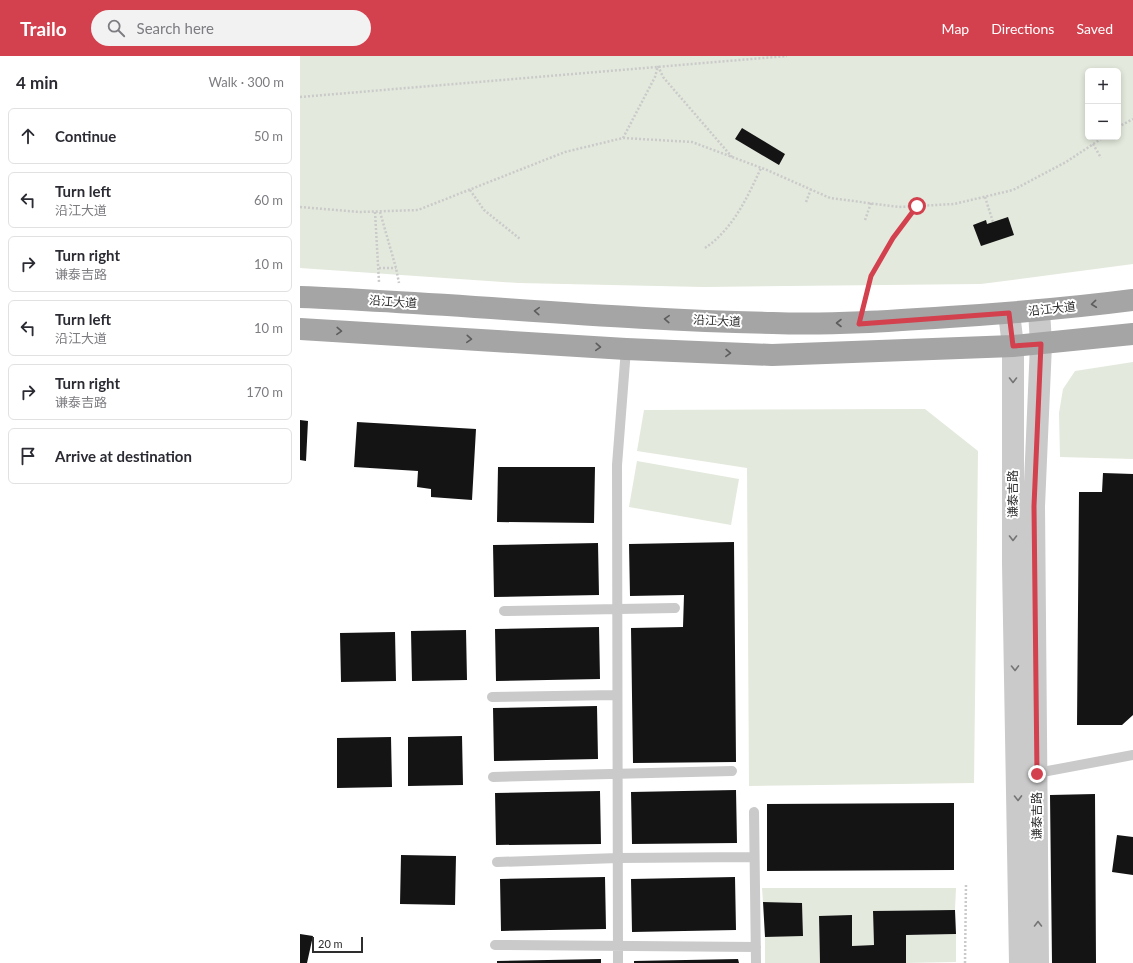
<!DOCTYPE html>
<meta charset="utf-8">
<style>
:root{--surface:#fff;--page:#f2f2f3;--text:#2b2b33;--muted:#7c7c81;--line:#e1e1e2;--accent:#d3404e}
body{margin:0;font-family:Lato,"Noto Sans SC",sans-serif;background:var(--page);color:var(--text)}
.controls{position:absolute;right:12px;top:12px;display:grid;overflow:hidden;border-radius:6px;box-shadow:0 2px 6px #0003}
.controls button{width:36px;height:36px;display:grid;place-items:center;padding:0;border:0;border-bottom:1px solid var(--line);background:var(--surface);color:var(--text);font:20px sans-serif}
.scale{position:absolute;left:12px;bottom:10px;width:51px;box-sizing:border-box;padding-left:4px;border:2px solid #2d2d2d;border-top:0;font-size:11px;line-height:14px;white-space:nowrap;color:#2d2d2d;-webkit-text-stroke:3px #fff;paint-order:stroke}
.stop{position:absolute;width:12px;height:12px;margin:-9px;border:3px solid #d3404e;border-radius:50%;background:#fff}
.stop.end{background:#d3404e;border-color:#fff;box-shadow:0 1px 4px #0008}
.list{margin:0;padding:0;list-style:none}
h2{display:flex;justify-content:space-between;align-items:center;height:52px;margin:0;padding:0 16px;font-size:17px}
h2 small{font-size:13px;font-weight:400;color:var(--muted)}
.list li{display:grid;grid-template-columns:26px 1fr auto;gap:12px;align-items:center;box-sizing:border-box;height:56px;margin:0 8px 8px;padding:0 8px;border:1px solid var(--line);border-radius:6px}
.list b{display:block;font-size:15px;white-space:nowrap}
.list p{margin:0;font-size:13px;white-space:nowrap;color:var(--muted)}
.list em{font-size:13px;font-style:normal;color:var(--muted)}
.icon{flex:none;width:22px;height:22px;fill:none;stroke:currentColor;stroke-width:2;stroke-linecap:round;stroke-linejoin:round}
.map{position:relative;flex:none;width:833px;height:907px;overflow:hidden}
header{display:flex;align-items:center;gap:24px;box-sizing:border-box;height:56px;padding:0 20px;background:var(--accent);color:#fff}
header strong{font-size:19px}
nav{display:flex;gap:22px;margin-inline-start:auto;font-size:14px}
.search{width:280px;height:36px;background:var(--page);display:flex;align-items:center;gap:10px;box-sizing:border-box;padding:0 14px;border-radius:22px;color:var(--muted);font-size:15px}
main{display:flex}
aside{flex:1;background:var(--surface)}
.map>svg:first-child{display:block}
.green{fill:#e3e9dc;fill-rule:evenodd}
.building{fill:#141414}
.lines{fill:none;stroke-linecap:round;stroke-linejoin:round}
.path{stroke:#cacaca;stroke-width:2.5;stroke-dasharray:2 2;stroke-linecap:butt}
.service{stroke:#cacaca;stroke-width:10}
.tertiary{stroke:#cacaca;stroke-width:22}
.primary{stroke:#a5a5a5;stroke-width:22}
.oneway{stroke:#5d5d5d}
.oneway2{stroke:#747474}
.route{stroke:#d3404e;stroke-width:5}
.labels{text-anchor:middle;stroke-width:4;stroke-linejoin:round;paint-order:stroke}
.street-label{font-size:12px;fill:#2d2d2d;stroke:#fff}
</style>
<header>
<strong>Trailo</strong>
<div class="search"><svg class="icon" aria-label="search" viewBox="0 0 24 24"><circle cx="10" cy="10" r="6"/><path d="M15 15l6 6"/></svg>Search here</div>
<nav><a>Map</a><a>Directions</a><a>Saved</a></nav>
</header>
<main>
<aside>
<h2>4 min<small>Walk · 300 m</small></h2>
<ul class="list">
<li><svg class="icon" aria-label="ahead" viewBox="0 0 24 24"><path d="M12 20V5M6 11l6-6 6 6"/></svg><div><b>Continue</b></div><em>50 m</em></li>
<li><svg class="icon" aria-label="left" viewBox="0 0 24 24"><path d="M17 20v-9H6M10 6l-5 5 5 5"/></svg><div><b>Turn left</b><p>沿江大道</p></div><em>60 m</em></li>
<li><svg class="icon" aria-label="right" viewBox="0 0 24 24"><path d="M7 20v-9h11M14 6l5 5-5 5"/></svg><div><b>Turn right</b><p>谦泰吉路</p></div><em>10 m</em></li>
<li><svg class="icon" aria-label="left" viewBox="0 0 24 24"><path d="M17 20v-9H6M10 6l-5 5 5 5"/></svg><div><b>Turn left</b><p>沿江大道</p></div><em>10 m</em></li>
<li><svg class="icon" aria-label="right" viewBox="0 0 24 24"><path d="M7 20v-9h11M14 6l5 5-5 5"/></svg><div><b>Turn right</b><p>谦泰吉路</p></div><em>170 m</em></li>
<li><svg class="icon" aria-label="arrive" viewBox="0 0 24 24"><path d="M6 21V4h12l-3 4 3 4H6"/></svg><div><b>Arrive at destination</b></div></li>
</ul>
</aside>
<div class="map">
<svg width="833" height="907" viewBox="0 0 833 907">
<rect width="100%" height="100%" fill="#fff"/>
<!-- green -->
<path class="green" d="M 0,0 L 833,0 L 833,208 L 681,228 L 404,231 L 219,227 L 0,212 ZM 788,15 L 818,15 L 818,81 L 788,81 Z
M 833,306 L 833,403 L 760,401 L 759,357 L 763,333 L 775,315 Z
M 625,353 L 678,395 L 674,727 L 449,730 L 447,412 L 337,395 L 344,354 Z
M 337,405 L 439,423 L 431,469 L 329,451 Z
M 462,832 L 656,832 L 655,854 L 573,855 L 574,889 L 552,890 L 552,860 L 519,860 L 520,907 L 465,907 L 465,881 L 503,879 L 502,847 L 463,846 Z
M 656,878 L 656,906 L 606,907 L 606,879 Z"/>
<!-- building -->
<path class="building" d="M 442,72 L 485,98 L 479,109 L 435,83 Z
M 708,161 L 714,179 L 681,190 L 673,169 L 686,164 L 687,168 Z
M 0,364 L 8,365 L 6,405 L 0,404 Z
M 57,366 L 176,373 L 172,444 L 131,441 L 131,433 L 117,431 L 118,415 L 54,411 Z
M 198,411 L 295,411 L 294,467 L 197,466 Z
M 803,417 L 833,418 L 833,659 L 822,669 L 777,669 L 779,436 L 802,436 Z
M 434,486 L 436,706 L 333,707 L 331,572 L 383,571 L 384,539 L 330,540 L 329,488 Z
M 298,487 L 299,539 L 194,541 L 193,489 Z
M 299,571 L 300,623 L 196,625 L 195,573 Z
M 166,574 L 167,624 L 112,625 L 111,575 Z
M 95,576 L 96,625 L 41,626 L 40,577 Z
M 297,650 L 298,703 L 194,705 L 193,652 Z
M 162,680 L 163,729 L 108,730 L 108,681 Z
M 91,681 L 92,731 L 37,732 L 37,682 Z
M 436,734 L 437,787 L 332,788 L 331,736 Z
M 300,735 L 301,788 L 196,789 L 195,737 Z
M 795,738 L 796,907 L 752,907 L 750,739 Z
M 654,747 L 654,814 L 467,815 L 467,748 Z
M 817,779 L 833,781 L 833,819 L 812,816 Z
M 101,799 L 156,800 L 155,849 L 100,848 Z
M 305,821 L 306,873 L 201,875 L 200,823 Z
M 435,821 L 436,874 L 332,876 L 331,823 Z
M 463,846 L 502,847 L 503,880 L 465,881 Z
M 655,854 L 656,878 L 606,879 L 606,907 L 520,907 L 519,860 L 552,859 L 552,890 L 574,889 L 573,855 Z
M 0,878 L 13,880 L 7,907 L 0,907 Z
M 301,903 L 301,907 L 197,907 L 197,905 Z
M 438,903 L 439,907 L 334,907 L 334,905 Z"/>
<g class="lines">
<!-- path -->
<path class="path" d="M 358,10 L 363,21 L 432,101
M 0,41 L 487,0
M 818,71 L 833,63
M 323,82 L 355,21 L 358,10
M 793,88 L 801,102
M 170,134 L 184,154 L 220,183
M 685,141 L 693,166
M 506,146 L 511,133
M 0,151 L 60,156 L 118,154 L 265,96 L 323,82 L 392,86 L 467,114 L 530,142 L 599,151 L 654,148 L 713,134 L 766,106 L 804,81
M 75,156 L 79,226
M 80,156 L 96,212 L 99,227
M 565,164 L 571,147
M 405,192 C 433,173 447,142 461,112
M 79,212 L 96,212
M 564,246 L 571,220 L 593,182 L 617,150
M 665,907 L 666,828"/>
<!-- service -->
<path class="service" d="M 204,555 L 375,552
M 192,641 L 317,639
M 737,717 L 833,699
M 193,721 L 432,715
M 454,756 L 456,907
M 197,806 L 318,802 L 454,801
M 195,889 L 456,891
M 318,907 L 317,409 L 326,293"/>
<!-- tertiary -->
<path class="tertiary" d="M 709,257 L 713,290 L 713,508 L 720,907
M 738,907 L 734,450 L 741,288 L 739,254"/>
<!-- primary -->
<path class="primary" d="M 0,241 C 158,247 315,264 473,267 C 532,269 591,265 649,261 C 711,257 772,252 833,244
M 0,273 L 326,293 L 472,299 L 713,290 L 833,278"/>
</g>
<!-- one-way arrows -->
<defs><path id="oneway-chevron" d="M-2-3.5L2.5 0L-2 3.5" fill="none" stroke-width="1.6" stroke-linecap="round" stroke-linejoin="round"/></defs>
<g class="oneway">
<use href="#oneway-chevron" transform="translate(794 248) rotate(174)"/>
<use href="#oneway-chevron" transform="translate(237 255) rotate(-176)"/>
<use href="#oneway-chevron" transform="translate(367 263) rotate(-177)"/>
<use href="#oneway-chevron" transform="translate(539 267) rotate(180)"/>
<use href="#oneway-chevron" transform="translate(39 275) rotate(3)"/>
<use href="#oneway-chevron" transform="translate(169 283) rotate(4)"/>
<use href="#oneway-chevron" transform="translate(298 291) rotate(4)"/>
<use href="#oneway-chevron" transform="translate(428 297) rotate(2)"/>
</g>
<g class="oneway2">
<use href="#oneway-chevron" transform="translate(713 324) rotate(90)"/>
<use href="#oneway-chevron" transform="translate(713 482) rotate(90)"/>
<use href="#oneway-chevron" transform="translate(715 612) rotate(89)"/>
<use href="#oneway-chevron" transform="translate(718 742) rotate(89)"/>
<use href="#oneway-chevron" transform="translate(738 868) rotate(-90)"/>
</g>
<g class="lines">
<!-- route -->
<path class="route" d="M 617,150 L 593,182 L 571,220 L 559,268 L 709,257 L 713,290 L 741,288 L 734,450 L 737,718"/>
</g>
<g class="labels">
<!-- street labels -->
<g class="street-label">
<text transform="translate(93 246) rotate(4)" y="4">沿江大道</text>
<text transform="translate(752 253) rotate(-6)" y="4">沿江大道</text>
<text transform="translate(417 265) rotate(3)" y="4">沿江大道</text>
<text transform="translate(713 438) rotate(-90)" y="4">谦泰吉路</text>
<text transform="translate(737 760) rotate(-90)" y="4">谦泰吉路</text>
</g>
</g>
</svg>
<div class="controls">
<button>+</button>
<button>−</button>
</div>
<div class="scale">20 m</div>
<div class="stop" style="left:617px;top:150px"></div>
<div class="stop end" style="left:737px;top:718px"></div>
</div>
</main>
